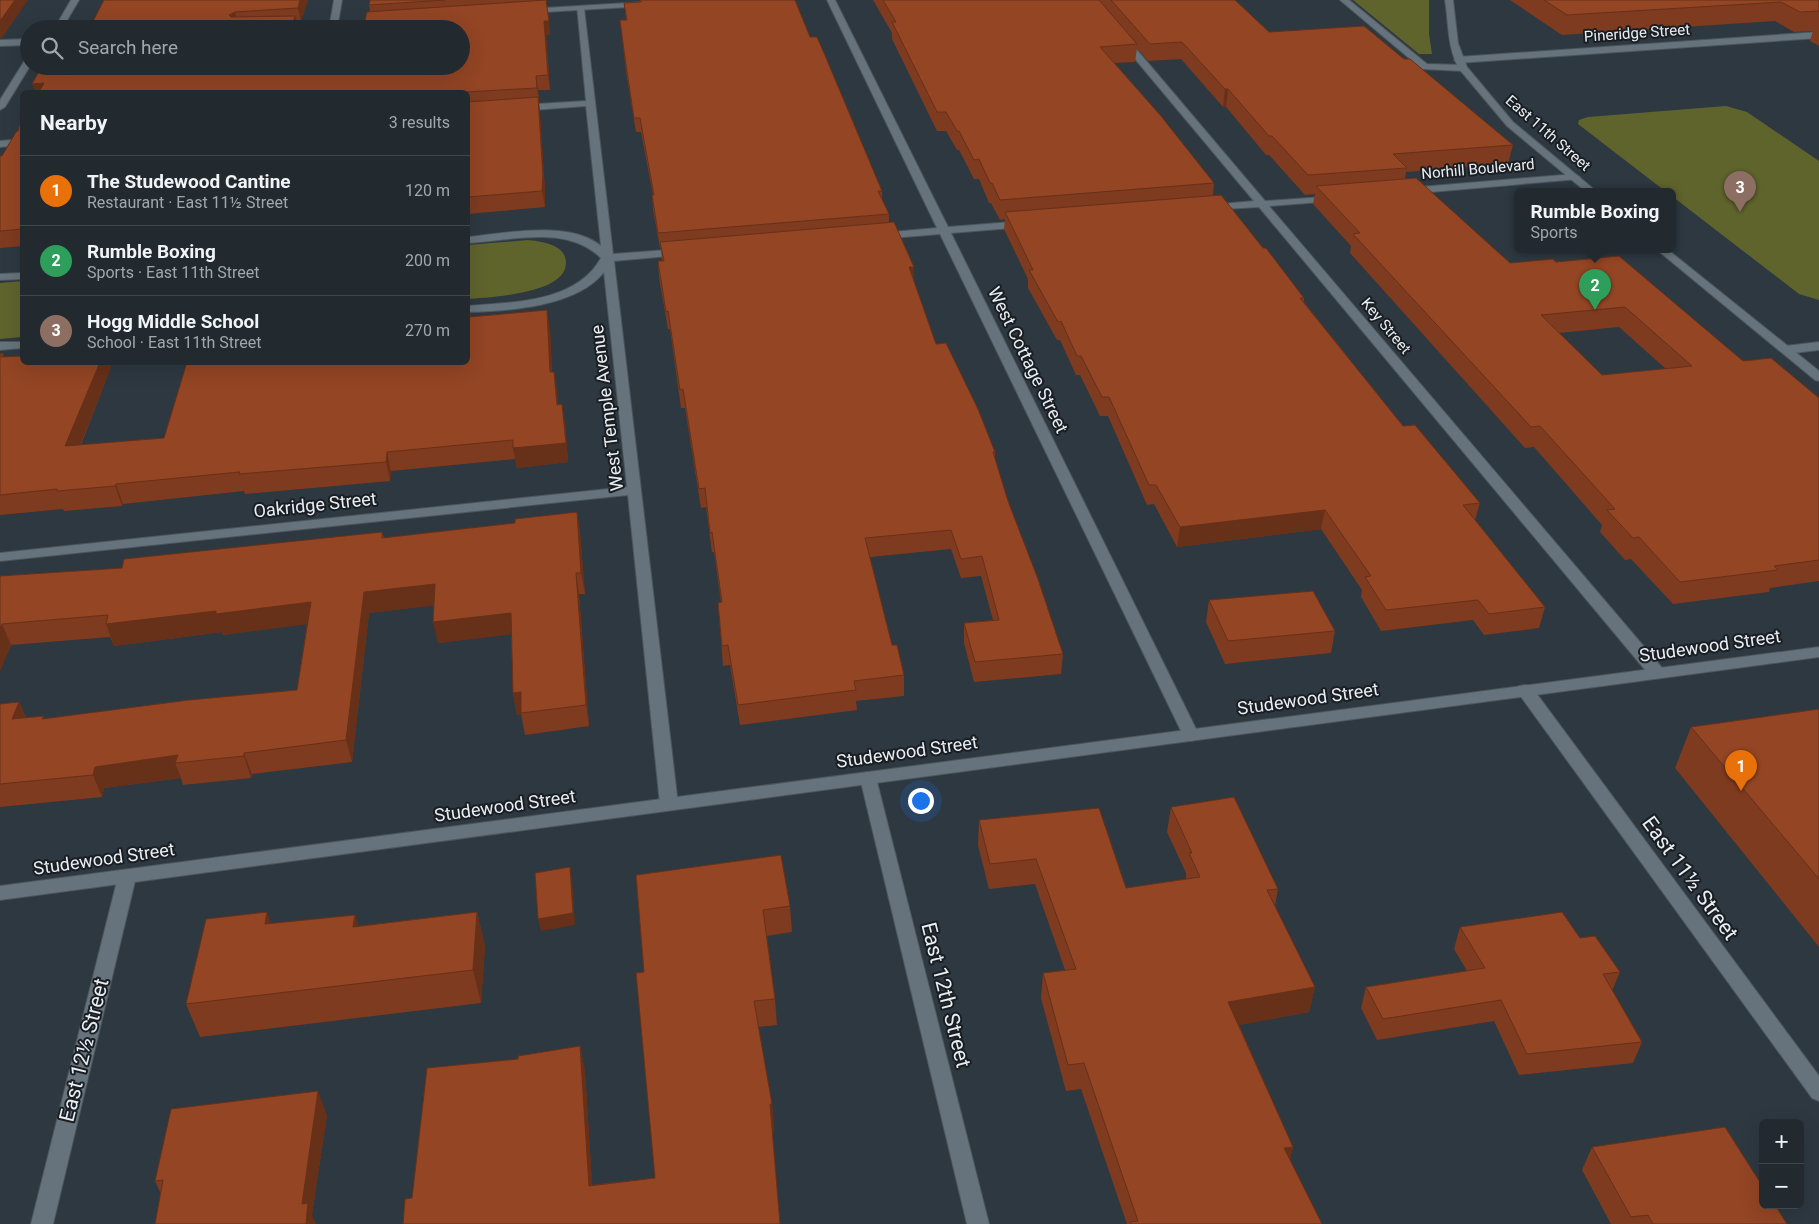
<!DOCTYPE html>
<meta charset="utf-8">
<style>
:root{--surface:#222a30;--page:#2a3238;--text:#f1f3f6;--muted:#a2a7ab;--line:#3f464c;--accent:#d93025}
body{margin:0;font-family:Roboto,sans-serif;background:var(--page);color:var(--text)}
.controls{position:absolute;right:15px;bottom:15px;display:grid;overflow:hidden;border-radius:8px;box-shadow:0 5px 20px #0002}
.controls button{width:45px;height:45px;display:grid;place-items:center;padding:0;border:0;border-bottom:1px solid var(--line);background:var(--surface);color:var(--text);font:25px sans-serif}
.you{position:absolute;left:920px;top:800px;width:18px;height:18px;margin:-12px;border:4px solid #fff;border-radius:50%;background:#1a73e8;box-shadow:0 0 0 8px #1a73e833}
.badge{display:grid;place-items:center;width:32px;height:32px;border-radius:50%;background:var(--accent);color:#fff;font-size:16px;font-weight:700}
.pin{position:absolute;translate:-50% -41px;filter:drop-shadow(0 1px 2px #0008)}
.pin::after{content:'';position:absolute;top:26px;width:18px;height:15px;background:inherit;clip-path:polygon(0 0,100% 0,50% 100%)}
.popup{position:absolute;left:1514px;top:188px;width:162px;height:65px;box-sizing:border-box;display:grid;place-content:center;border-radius:8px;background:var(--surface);filter:drop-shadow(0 1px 4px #0005);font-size:16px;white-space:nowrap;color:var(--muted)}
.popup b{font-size:19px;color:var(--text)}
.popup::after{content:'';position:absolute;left:50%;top:100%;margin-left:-10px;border:10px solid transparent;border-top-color:var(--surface)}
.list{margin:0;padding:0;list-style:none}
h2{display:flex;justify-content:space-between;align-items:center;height:65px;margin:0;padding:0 20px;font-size:21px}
h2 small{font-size:16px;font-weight:400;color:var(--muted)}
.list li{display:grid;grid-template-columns:32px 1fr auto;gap:15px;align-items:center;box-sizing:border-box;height:70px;padding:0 20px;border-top:1px solid var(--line)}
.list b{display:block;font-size:19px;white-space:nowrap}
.list p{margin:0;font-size:16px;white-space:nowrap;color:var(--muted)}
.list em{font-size:16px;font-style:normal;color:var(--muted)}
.icon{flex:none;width:28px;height:28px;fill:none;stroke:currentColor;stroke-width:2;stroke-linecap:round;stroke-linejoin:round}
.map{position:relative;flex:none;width:1819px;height:1224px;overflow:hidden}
.search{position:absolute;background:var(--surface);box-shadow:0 5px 20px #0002;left:20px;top:20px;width:450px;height:55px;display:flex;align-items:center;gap:12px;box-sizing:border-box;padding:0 18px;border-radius:28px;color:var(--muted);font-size:19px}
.panel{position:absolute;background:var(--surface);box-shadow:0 5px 20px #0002;left:20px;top:90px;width:450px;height:275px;border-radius:8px}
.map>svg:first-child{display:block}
.green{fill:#5f642d}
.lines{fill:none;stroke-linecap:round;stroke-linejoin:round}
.street-casing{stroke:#4c555c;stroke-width:2}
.secondary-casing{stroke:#4c555c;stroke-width:2}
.street{fill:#66737c;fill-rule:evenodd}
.secondary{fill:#66737c;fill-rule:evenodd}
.wall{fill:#7e3b1f;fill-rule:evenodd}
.shaded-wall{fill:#673019}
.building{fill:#934524;stroke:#673019;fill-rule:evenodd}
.labels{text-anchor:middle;stroke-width:4;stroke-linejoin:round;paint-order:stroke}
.far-street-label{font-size:15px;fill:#e7eef4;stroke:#1a1e22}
.street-label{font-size:18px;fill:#e7eef4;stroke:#1a1e22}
.near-street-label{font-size:21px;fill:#e7eef4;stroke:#1a1e22}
</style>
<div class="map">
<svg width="1819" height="1224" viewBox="0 0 1819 1224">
<rect width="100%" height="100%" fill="#2d3840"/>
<!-- green -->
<path class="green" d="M 1353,0 L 1429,0 L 1429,34 L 1432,54 L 1419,54 Z
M 1726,106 L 1747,112 L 1819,161 L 1819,300 L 1799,294 L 1673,197 L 1672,191 L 1665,191 L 1578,124 L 1579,120 L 1588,117 Z
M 528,240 C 539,241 561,244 565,257 C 576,294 488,297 468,299 L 468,245 Z
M 22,281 L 22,337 L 0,339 L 0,283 Z"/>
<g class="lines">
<!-- street casing -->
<g class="street-casing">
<path id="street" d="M 71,0 L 79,0 L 62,29 L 54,29 Z
M 334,0 L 342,0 L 338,23 L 334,25 L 330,23 Z
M 827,0 L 835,0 L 948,227 L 1024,221 L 1029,224 L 1024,227 L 951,233 L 1199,735 L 1197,739 L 1191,741 L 1185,739 L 1183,735 L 940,234 L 880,239 L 875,236 L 880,233 L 937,228 Z
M 1340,0 L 1349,0 L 1427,64 L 1463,65 L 1467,68 L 1463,71 L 1422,69 Z
M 577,6 L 584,8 L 613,254 L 680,249 L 685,252 L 680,255 L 614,261 L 678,804 L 675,808 L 669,810 L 663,808 L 660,804 L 628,495 L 0,561 L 0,553 L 627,487 L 604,272 C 577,307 508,311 468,312 L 468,306 C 513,302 576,303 601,258 C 566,224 511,241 468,243 L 468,237 C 506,233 570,220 601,246 L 586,106 L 521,111 L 516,108 L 521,105 L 586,101 Z
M 1819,32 L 1819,38 L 1458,63 L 1454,60 L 1458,57 Z
M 1120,37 L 1126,37 L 1265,201 L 1337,196 L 1338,198 L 1337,200 L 1333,201 L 1269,206 L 1663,669 L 1665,673 L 1663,677 L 1651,677 L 1259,207 L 1207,210 L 1206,208 L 1207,206 L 1211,205 L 1254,201 L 1120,41 Z
M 29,57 L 30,66 L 5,107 L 0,110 L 0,100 L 25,60 Z
M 22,139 L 22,145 L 0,147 L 0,141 Z
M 1575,174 L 1580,177 L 1579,179 L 1408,194 L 1403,191 L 1408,188 Z
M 22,273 L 22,279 L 0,280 L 0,274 Z
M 0,342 L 22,342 L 22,348 L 0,350 Z
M 1819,342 L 1819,350 L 1785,354 L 1779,350 L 1785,346 Z
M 1525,685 L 1531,686 L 1819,1076 L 1819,1101 L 1812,1098 L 1519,694 L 1517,690 L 1519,686 Z
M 868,772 L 874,774 L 876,778 L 989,1224 L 967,1224 L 860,778 L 862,774 Z
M 127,870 L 133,872 L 136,877 L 53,1224 L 31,1224 L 118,877 L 121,872 Z"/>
</g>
<!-- secondary casing -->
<g class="secondary-casing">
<path id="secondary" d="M 1445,0 L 1453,0 L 1458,43 L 1467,67 L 1513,122 L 1596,191 L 1585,191 L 1507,126 L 1460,70 C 1447,49 1449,24 1445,0 Z
M 644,2 L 648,4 L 647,6 L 527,13 L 523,11 L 527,9 Z
M 29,39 L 29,45 L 0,46 L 0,40 Z
M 1656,249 L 1667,249 L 1819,371 L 1819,381 L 1815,380 Z
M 1819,647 L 1819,657 L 0,900 L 0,886 Z"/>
</g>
<!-- street -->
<use href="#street" class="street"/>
<!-- secondary -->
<use href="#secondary" class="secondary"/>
</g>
<!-- wall -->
<path class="wall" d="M 104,0 L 308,0 L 301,21 L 296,21 L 297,24 L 365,20 L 370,11 L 369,5 L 370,0 L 546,0 L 550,35 L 546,35 L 550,90 L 538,90 L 539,102 L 545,191 L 545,207 L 468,214 L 468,92 L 461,66 L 89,29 Z
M 640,0 L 795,0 L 810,37 L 882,191 L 882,199 L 889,214 L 889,223 L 914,283 L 936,344 L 995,452 L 995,459 L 1008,501 L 1063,654 L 1061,674 L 974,682 L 964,643 L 964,623 L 993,620 L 981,576 L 961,578 L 951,549 L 870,557 L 892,645 L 904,675 L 904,696 L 856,701 L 857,710 L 740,725 L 730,665 L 723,666 L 718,603 L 721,602 L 714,552 L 712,552 L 706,507 L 701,508 L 685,408 L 681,408 L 670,329 L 668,329 L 659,278 L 658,261 L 662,261 L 661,248 L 660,248 L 653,210 L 652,195 L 653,195 L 641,132 L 636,132 L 626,72 L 620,20 L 626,20 L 624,3 L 640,2 Z
M 873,0 L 1235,0 L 1269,32 L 1404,59 L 1513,145 L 1508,164 L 1406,172 L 1405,178 L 1510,263 L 1556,262 L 1743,361 L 1819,398 L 1819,581 L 1770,588 L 1769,592 L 1673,604 L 1631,559 L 1625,560 L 1600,532 L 1602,525 L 1534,447 L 1525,448 L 1350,253 L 1351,246 L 1313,204 L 1315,194 L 1305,195 L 1269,155 L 1266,155 L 1226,107 L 1223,107 L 1181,59 L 1148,61 L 1137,48 L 1135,62 L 1115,63 L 1214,183 L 1213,196 L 1263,248 L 1304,298 L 1304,302 L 1403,426 L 1480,503 L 1475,520 L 1545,607 L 1539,628 L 1484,635 L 1473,620 L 1381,631 L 1361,597 L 1362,590 L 1321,529 L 1177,547 L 1154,504 L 1147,505 L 1108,416 L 1100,416 L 1080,375 L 1076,375 L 1060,340 L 1057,340 L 1028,288 L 1028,279 L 1004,229 L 1005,219 L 1000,220 L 991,203 L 989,203 L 979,179 L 974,179 L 959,150 L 957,150 L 946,131 L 937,131 L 892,39 L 892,33 ZM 1619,327 L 1666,369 L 1602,375 L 1559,333 Z
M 1510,0 L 1819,0 L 1819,46 L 1810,41 L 1813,31 L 1794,32 L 1775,21 L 1562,35 Z
M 22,120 L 22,246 L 0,248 L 0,156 L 2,156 L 18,131 Z
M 471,317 L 550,329 L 552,372 L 554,372 L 558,405 L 565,423 L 568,462 L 517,468 L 515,459 L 391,471 L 390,481 L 245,494 L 244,491 L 123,504 L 122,506 L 64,511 L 63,509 L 0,515 L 0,354 L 3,353 L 4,357 L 22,362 L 110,362 L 111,367 L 81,445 L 164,438 Z
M 577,512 L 580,533 L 585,594 L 579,594 L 589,726 L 525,735 L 521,714 L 517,715 L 513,693 L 511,634 L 438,643 L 434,605 L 369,613 L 352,762 L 252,774 L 251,778 L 183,785 L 181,778 L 104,788 L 102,797 L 0,807 L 0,704 L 19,702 L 26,718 L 45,719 L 297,690 L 307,624 L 222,635 L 222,632 L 114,646 L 110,637 L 11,645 L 0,671 L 0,576 L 122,568 L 382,532 L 384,538 L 515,523 Z
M 1209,600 L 1335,631 L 1331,653 L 1225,664 L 1206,622 Z
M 1819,709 L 1819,947 L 1675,768 L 1691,727 Z
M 1171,807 L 1278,889 L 1275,906 L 1315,987 L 1309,1012 L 1239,1025 L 1293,1147 L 1290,1160 L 1322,1224 L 1127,1224 L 1081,1089 L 1066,1091 L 1041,998 L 1043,973 L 1065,970 L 1035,884 L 989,889 L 978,845 L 979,820 L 1126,888 L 1186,879 L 1186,873 L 1167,832 Z
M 636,875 L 790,906 L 792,932 L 767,936 L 775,999 L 777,1025 L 758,1027 L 772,1104 L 774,1130 L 772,1131 L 780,1224 L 412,1198 L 518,1059 L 580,1046 L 585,1072 L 592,1185 L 655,1178 L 644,972 Z
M 477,912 L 485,946 L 481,1003 L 200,1037 L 186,1004 L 271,924 L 355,915 L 358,926 Z
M 1460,927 L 1580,938 L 1620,972 L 1612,991 L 1642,1042 L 1633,1063 L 1519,1075 L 1494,1021 L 1377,1040 L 1361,1008 L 1366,987 L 1467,971 L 1454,949 Z
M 327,1115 L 312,1214 L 160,1192 L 155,1181 Z
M 1592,1147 L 1787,1224 L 1611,1224 L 1582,1170 Z"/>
<!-- shaded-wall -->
<path class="shaded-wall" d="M 15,0 L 28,0 L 2,38 L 0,38 L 0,21 Z
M 300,0 L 308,0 L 301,21 L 298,8 Z
M 235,12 L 238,25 L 229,15 Z
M 295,16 L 298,29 L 292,25 Z
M 544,21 L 549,21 L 550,35 L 546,35 L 550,90 L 548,75 Z
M 536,76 L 538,90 L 539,102 L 537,88 Z
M 44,83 L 47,92 L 35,92 L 32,84 Z
M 1225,89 L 1228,89 L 1226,107 L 1223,107 Z
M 538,97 L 540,111 L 545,191 L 545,207 L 542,191 Z
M 909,267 L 914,267 L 914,284 Z
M 547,310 L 550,329 L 553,391 L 550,372 Z
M 100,362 L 110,362 L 111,367 L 72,466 L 65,446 Z
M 554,372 L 557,391 L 560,424 L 557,405 Z
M 562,404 L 565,423 L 568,462 L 517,468 L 513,448 Z
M 387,452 L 391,471 L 390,481 L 386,462 Z
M 116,484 L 123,504 L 122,506 L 115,486 Z
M 1325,510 L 1321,529 L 1177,547 L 1180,527 Z
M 577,512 L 580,533 L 585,594 L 581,573 Z
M 576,573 L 579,594 L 589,726 L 586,705 Z
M 435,584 L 439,605 L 369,613 L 352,762 L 346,740 L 364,592 Z
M 311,602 L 317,623 L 222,635 L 222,632 L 114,646 L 106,624 L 216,611 Z
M 511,613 L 514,634 L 438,643 L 433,622 Z
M 2,624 L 11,645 L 0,671 L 0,628 Z
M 521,692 L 521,714 L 517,715 L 513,693 Z
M 19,702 L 28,724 L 12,719 Z
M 244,753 L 252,774 L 251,778 L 244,756 Z
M 178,755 L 175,763 L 181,778 L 104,788 L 102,797 L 93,775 L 95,767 Z
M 570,867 L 572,879 L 575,925 L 541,931 L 538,919 Z
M 267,912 L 279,945 L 265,924 Z
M 477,912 L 485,946 L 481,1003 L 473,970 Z
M 355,915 L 365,948 L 353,927 Z
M 1315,987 L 1309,1012 L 1224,1028 L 1228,1002 Z
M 580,1046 L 585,1072 L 594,1212 L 589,1186 Z
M 318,1091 L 327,1115 L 312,1214 L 316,1224 L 306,1224 L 302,1204 Z
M 770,1104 L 772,1104 L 774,1130 L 772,1131 Z
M 1293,1147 L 1287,1172 L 1284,1148 Z"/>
<!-- building -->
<path class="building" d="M 0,0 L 15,0 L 0,21 Z
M 104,0 L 300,0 L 298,8 L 235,12 L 229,15 L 231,17 L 295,16 L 292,25 L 365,20 L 367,12 L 546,0 L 549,21 L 544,21 L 548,75 L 536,76 L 537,88 L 465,92 L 39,92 L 44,83 L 32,84 L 42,66 L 461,66 L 461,29 L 89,29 Z
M 370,0 L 445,0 L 369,5 Z
M 641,0 L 795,0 L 810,37 L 817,37 L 824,53 L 882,191 L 878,191 L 889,214 L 658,233 L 652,195 L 654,195 L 640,118 L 634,118 L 625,58 L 620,20 L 627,20 L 624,3 L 641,2 Z
M 883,0 L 1099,0 L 1137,44 L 1100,47 L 1161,116 L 1214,183 L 1000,200 L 992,183 L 990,183 L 979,159 L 974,160 L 959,131 L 957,131 L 946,112 L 937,112 L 892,22 L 896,22 Z
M 1111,0 L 1235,0 L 1269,32 L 1364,26 L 1404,59 L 1410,59 L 1513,145 L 1393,154 L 1407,168 L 1308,175 L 1272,136 L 1269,136 L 1228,89 L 1225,89 L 1182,42 L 1150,44 Z
M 1544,0 L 1819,0 L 1819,11 L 1800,12 L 1781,2 L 1567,15 Z
M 538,97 L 543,175 L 542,191 L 468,197 L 468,102 Z
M 22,120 L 22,229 L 0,231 L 0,156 L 2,156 L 16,132 L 18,131 L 19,127 Z
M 1416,178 L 1510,263 L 1553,259 L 1556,262 L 1619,256 L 1743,361 L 1771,358 L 1819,398 L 1819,560 L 1774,566 L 1778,570 L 1680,582 L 1639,537 L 1633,538 L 1607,510 L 1615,509 L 1540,426 L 1531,427 L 1353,234 L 1360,233 L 1316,186 ZM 1625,307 L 1692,366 L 1602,375 L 1541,315 Z
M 1221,195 L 1263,248 L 1266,248 L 1304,298 L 1300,298 L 1403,426 L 1415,425 L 1480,503 L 1463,505 L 1545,607 L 1489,614 L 1478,600 L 1386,610 L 1365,577 L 1371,576 L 1325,510 L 1180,527 L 1156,485 L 1149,485 L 1109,397 L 1102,397 L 1081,356 L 1077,356 L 1061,321 L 1058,322 L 1029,270 L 1033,270 L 1005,212 Z
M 894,222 L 914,267 L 909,267 L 936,344 L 946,343 L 978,409 L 995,452 L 993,452 L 1008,501 L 1038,579 L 1063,654 L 975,662 L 964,623 L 999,620 L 982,556 L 961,559 L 951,530 L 865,538 L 892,645 L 897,645 L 904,675 L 854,681 L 856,690 L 738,705 L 728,645 L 722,646 L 718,603 L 722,602 L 712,532 L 710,533 L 705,488 L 699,489 L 683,389 L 680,390 L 668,311 L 666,312 L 658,261 L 664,261 L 660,242 Z
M 547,310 L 550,372 L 554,372 L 557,405 L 562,404 L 566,443 L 513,448 L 513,440 L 387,452 L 386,462 L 239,474 L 240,472 L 116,484 L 115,486 L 57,491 L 57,489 L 0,495 L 0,354 L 3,353 L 1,357 L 22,356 L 22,362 L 100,362 L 65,446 L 164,438 L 187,362 L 468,362 L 468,314 L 471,314 L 470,317 Z
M 577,512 L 581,573 L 576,573 L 586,705 L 521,713 L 521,692 L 513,693 L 511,613 L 433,622 L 435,584 L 364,592 L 346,740 L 244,753 L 244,756 L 175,763 L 178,755 L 95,767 L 93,775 L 0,784 L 0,704 L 19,702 L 12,719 L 44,716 L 42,719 L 189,700 L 297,690 L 311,602 L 216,614 L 216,611 L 106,624 L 108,615 L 2,624 L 0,628 L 0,576 L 122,568 L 124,559 L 382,532 L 382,538 L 515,523 L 515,519 Z
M 1313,591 L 1335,631 L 1228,641 L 1209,600 Z
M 1819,709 L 1819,879 L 1691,727 Z
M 1234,797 L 1278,889 L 1267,890 L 1315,987 L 1228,1002 L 1293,1147 L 1284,1148 L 1322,1224 L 1131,1224 L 1130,1222 L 1138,1221 L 1084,1063 L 1068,1065 L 1043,973 L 1076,969 L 1036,859 L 990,864 L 979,820 L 1099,808 L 1126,888 L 1200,877 L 1189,853 L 1192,853 L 1171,807 Z
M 781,855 L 790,906 L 763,910 L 775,999 L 754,1001 L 772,1104 L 770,1104 L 780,1224 L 403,1224 L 405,1199 L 412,1198 L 427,1068 L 518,1059 L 518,1056 L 580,1046 L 589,1186 L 655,1178 L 636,973 L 644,972 L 636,875 Z
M 570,867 L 573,913 L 538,919 L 535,873 Z
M 267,912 L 265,924 L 355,915 L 353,927 L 477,912 L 473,970 L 186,1004 L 206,919 Z
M 1562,912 L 1580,938 L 1595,936 L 1620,972 L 1603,974 L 1642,1042 L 1527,1054 L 1501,1000 L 1383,1019 L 1366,987 L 1485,968 L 1460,927 Z
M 318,1091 L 302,1204 L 308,1203 L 306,1224 L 155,1224 L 163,1180 L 155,1181 L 171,1109 Z
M 1725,1127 L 1763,1187 L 1763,1205 L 1775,1205 L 1787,1224 L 1653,1224 L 1648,1215 L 1631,1217 L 1592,1147 Z"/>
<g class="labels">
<!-- far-street labels -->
<g class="far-street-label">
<text transform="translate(1637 33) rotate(-4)" y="5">Pineridge Street</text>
<text transform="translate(1548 133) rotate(41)" y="5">East 11th Street</text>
<text transform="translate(1478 169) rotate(-5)" y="5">Norhill Boulevard</text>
<text transform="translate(1386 326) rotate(50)" y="5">Key Street</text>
</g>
<!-- street labels -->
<g class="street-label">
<text transform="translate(1028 360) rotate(64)" y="6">West Cottage Street</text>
<text transform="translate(607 408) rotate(-97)" y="6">West Temple Avenue</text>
<text transform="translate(315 505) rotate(-6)" y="6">Oakridge Street</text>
<text transform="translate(1710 646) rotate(-8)" y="6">Studewood Street</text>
<text transform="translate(1308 699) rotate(-8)" y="6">Studewood Street</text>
<text transform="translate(907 752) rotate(-8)" y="6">Studewood Street</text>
<text transform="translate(505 806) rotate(-8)" y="6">Studewood Street</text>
<text transform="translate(104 859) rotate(-8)" y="6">Studewood Street</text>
</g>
<!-- near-street labels -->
<g class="near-street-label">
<text transform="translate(1690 878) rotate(54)" y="7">East 11½ Street</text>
<text transform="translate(946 995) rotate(76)" y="7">East 12th Street</text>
<text transform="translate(84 1050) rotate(-76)" y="7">East 12½ Street</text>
</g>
</g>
</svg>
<div class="controls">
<button>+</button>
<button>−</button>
</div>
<div class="you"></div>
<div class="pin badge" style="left:1741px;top:791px;background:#e8710a">1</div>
<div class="pin badge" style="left:1595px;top:310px;background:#2e9e5b">2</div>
<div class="popup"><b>Rumble Boxing</b>Sports</div>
<div class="pin badge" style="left:1740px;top:212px;background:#8d6e63">3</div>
<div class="search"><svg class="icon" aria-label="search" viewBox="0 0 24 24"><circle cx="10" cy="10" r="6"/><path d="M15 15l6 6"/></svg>Search here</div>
<section class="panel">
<h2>Nearby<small>3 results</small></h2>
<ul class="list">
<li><span class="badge" style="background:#e8710a">1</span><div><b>The Studewood Cantine</b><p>Restaurant · East 11½ Street</p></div><em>120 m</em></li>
<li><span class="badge" style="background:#2e9e5b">2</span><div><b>Rumble Boxing</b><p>Sports · East 11th Street</p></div><em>200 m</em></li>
<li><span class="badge" style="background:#8d6e63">3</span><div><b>Hogg Middle School</b><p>School · East 11th Street</p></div><em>270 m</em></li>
</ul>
</section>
</div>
